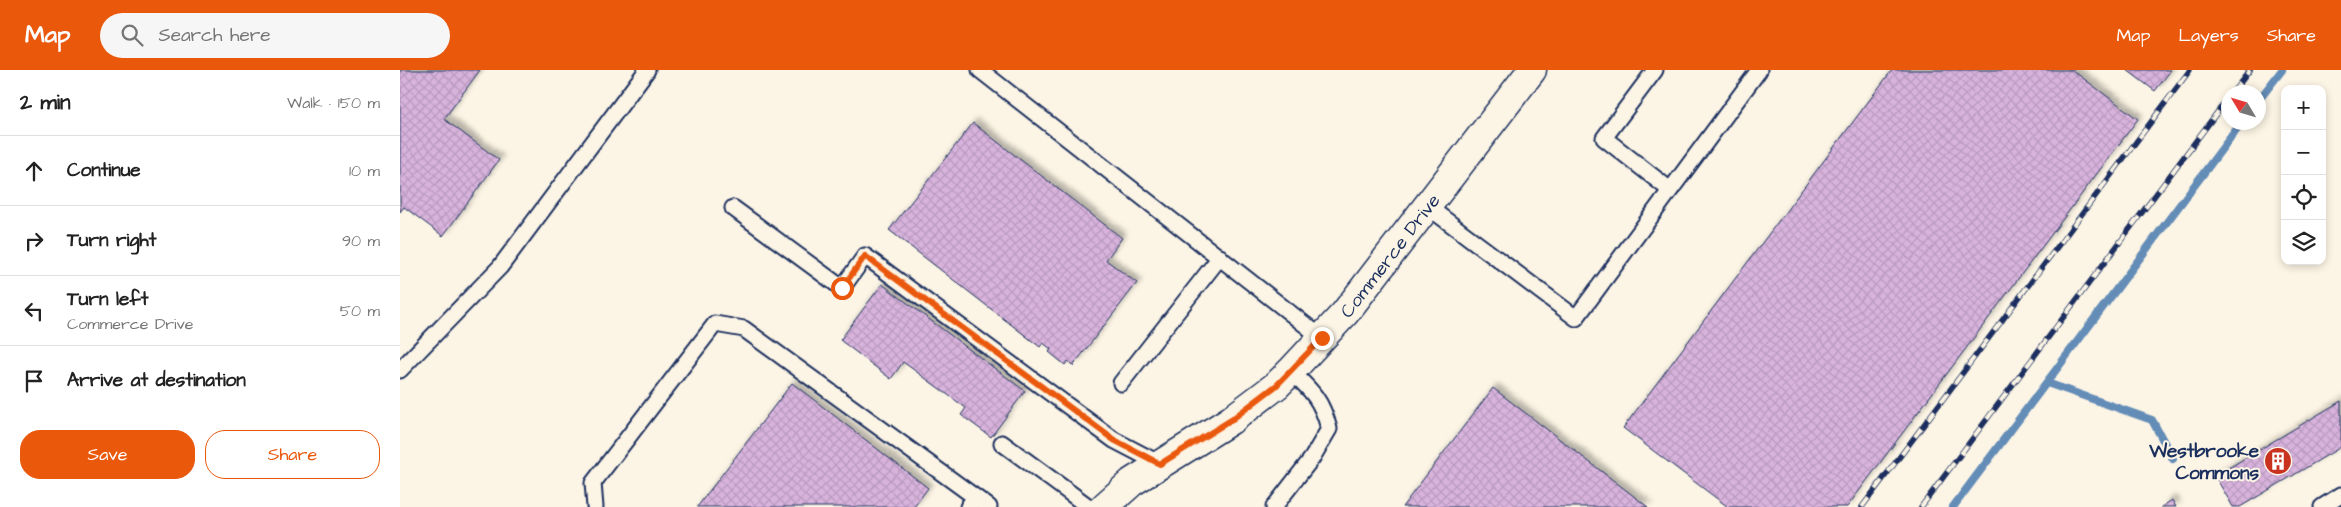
<!DOCTYPE html>
<meta charset="utf-8">
<style>
:root{--surface:#fff;--page:#f6f6f6;--text:#222;--muted:#767676;--line:#e0e0e0;--accent:#ea580c}
body{margin:0;font-family:"Architects Daughter",sans-serif;background:var(--page);color:var(--text)}
.controls{position:absolute;right:15px;top:15px;display:grid;overflow:hidden;border-radius:10px;box-shadow:0 2px 8px #0003}
.controls button{width:45px;height:45px;display:grid;place-items:center;padding:0;border:0;border-bottom:1px solid var(--line);background:var(--surface);color:var(--text);font:25px sans-serif}
.compass{position:absolute;left:1821px;top:15px;width:45px;height:45px;border-radius:50%;background:var(--surface);box-shadow:0 2px 8px #0003;rotate:308deg}
.stop{position:absolute;width:15px;height:15px;margin:-11px;border:4px solid #ea580c;border-radius:50%;background:#fff}
.stop.end{background:#ea580c;border-color:#fff;box-shadow:0 1px 5px #0008}
.list{margin:0;padding:0;list-style:none}
h2{display:flex;justify-content:space-between;align-items:center;height:65px;margin:0;padding:0 20px;font-size:21px}
h2 small{font-size:16px;font-weight:400;color:var(--muted)}
.list li{display:grid;grid-template-columns:32px 1fr auto;gap:15px;align-items:center;box-sizing:border-box;height:70px;padding:0 20px;border-top:1px solid var(--line)}
.list b{display:block;font-size:19px;white-space:nowrap}
.list p{margin:0;font-size:16px;white-space:nowrap;color:var(--muted)}
.list em{font-size:16px;font-style:normal;color:var(--muted)}
.actions{display:flex;gap:10px;padding:15px 20px}
.actions a{flex:1;padding:11px 0;border:1px solid var(--accent);border-radius:20px;text-align:center;font-size:18px;color:var(--accent)}
.actions .main{background:var(--accent);color:#fff}
.icon{flex:none;width:28px;height:28px;fill:none;stroke:currentColor;stroke-width:2;stroke-linecap:round;stroke-linejoin:round}
.map{position:relative;flex:none;width:1941px;height:437px;overflow:hidden}
header{display:flex;align-items:center;gap:30px;box-sizing:border-box;height:70px;padding:0 25px;background:var(--accent);color:#fff}
header strong{font-size:24px}
nav{display:flex;gap:28px;margin-inline-start:auto;font-size:18px}
.search{width:350px;height:45px;background:var(--page);display:flex;align-items:center;gap:12px;box-sizing:border-box;padding:0 18px;border-radius:28px;color:var(--muted);font-size:19px}
main{display:flex}
aside{flex:1;background:var(--surface)}
.map>svg:first-child{display:block}
.lines{fill:none;stroke-linecap:round;stroke-linejoin:round}
.stream{stroke:#648cb7;stroke-width:8}
.building{fill:url(#building-cross-hatch);stroke:#1b2f5e;filter:url(#shadow)}
.service-casing{stroke:#1b2f5e;stroke-width:19}
.minor-casing{stroke:#1b2f5e;stroke-width:31}
.service{stroke:#fcf5e5;stroke-width:15}
.minor{stroke:#fcf5e5;stroke-width:28}
.rail-casing{stroke:#1b2f5e;stroke-width:5.5}
.rail{stroke:#fcf5e5;stroke-width:4;stroke-dasharray:11;stroke-linecap:butt}
.route{stroke:#ea580c;stroke-width:6}
.labels{text-anchor:middle;stroke-width:4;stroke-linejoin:round;paint-order:stroke}
.street-label{font-size:19px;fill:#1b2f5e;stroke:#fcf5e5}
.poi-label{font-size:19px;font-weight:bold;fill:#1b2f5e;stroke:#fcf5e5;text-anchor:end}
</style>
<header>
<strong>Map</strong>
<div class="search"><svg class="icon" aria-label="search" viewBox="0 0 24 24"><circle cx="10" cy="10" r="6"/><path d="M15 15l6 6"/></svg>Search here</div>
<nav><a>Map</a><a>Layers</a><a>Share</a></nav>
</header>
<main>
<aside>
<h2>2 min<small>Walk · 150 m</small></h2>
<ul class="list">
<li><svg class="icon" aria-label="ahead" viewBox="0 0 24 24"><path d="M12 20V5M6 11l6-6 6 6"/></svg><div><b>Continue</b></div><em>10 m</em></li>
<li><svg class="icon" aria-label="right" viewBox="0 0 24 24"><path d="M7 20v-9h11M14 6l5 5-5 5"/></svg><div><b>Turn right</b></div><em>90 m</em></li>
<li><svg class="icon" aria-label="left" viewBox="0 0 24 24"><path d="M17 20v-9H6M10 6l-5 5 5 5"/></svg><div><b>Turn left</b><p>Commerce Drive</p></div><em>50 m</em></li>
<li><svg class="icon" aria-label="arrive" viewBox="0 0 24 24"><path d="M6 21V4h12l-3 4 3 4H6"/></svg><div><b>Arrive at destination</b></div></li>
</ul>
<div class="actions"><a class="main">Save</a><a>Share</a></div>
</aside>
<div class="map">
<svg width="1941" height="437" viewBox="0 0 1941 437">
<defs>
<pattern id="building-cross-hatch" width="8" height="8" patternUnits="userSpaceOnUse" patternTransform="scale(1.25)"><rect width="8" height="8" fill="#d8b3dc"/><path d="M0 0l8 8M0 8l8-8" fill="none" stroke="#b99abf"/></pattern>
<filter id="shadow"><feDropShadow dx="4.5" dy="-4.5" stdDeviation="2.5" flood-color="#0004"/></filter>
</defs>
<rect width="100%" height="100%" fill="#fcf5e5"/>
<filter id="ink" filterUnits="userSpaceOnUse"><feTurbulence type="fractalNoise" baseFrequency=".02" numOctaves="2"/><feDisplacementMap in="SourceGraphic" scale="10" xChannelSelector="R" yChannelSelector="G"/><feConvolveMatrix kernelMatrix="1 2 1 2 8 2 1 2 1" color-interpolation-filters="sRGB"/></filter>
<g filter="url(#ink)">
<g class="lines">
<!-- stream -->
<path class="stream" d="M 1858,31 L 1882,0
M 1647,313 L 1752,350 L 1773,389
M 1553,437 L 1842,52"/>
</g>
<!-- building -->
<path class="building" d="M 0,0 L 80,0 L 44,49 L 99,90 L 43,166 L 4,137 L 0,142 Z
M 1492,0 L 1672,0 L 1738,49 L 1447,437 L 1328,437 L 1223,358 Z
M 1727,0 L 1771,0 L 1755,21 Z
M 573,53 L 722,168 L 706,190 L 737,213 L 673,296 L 668,291 L 665,295 L 649,282 L 651,279 L 643,273 L 640,277 L 489,160 Z
M 482,214 L 625,321 L 591,367 L 561,345 L 566,338 L 503,292 L 491,309 L 440,270 Z
M 392,313 L 528,418 L 514,437 L 297,437 Z
M 1093,318 L 1248,437 L 1002,437 Z
M 1941,331 L 1941,377 L 1840,437 L 1833,437 L 1815,406 Z
M 1772,430 L 1776,437 L 1761,437 Z"/>
<g class="lines">
<!-- service casing -->
<g class="service-casing">
<path id="service" d="M 580,0 L 922,268
M 1255,0 L 1204,68 L 1270,120
M 1027,136 L 1176,248 L 1359,0
M 333,138 L 442,218 L 465,186 L 714,370 L 760,394
M 0,300 L 100,197 L 247,0
M 721,313 L 820,187
M 602,373 L 689,437
M 195,437 L 193,413 L 315,254 L 344,259 L 575,427
M 568,437 L 575,427 L 589,437
M 874,437 L 912,388 L 929,359 C 922,330 911,320 891,301
M 1922,437 L 1941,425"/>
</g>
<!-- minor casing -->
<g class="minor-casing">
<g id="minor">
<path id="s1" d="M 704,437 L 732,412 L 831,350 L 877,315 L 891,301 L 945,243 L 1132,0"/>
</g>
</g>
<!-- service -->
<use href="#service" class="service"/>
<!-- minor -->
<use href="#minor" class="minor"/>
<!-- rail casing -->
<g class="rail-casing">
<path id="rail" d="M 1833,22 L 1850,0
M 1462,437 L 1790,0
M 1521,437 L 1828,28"/>
</g>
<!-- rail -->
<use href="#rail" class="rail"/>
</g>
</g>
<g class="lines" filter="url(#ink)">
<!-- route -->
<path class="route" d="M 442,218 L 465,186 L 714,370 L 760,394 L 831,350 L 877,315 L 922,268"/>
</g>
<!-- icons -->
<defs>
<g id="building-disc" transform="scale(1.4375)"><circle r="9.5" fill="#c8321e" stroke="#fcf5e5"/><path d="M-4-6H4V6H1V3H-1V6H-4ZM-2.5-4.3h1.7v1.8h-1.7ZM.8-4.3h1.7v1.8H.8ZM-2.5-1h1.7V.8h-1.7ZM.8-1h1.7V.8H.8Z" fill="#fff"/></g>
</defs>
<g fill-rule="evenodd">
<use href="#building-disc" x="1878" y="391"/>
</g>
<g class="labels">
<!-- street labels -->
<g class="street-label">
<text dy="7" stroke="none"><textPath href="#s1" startOffset="384">Commerce Drive</textPath></text>
</g>
<!-- poi labels -->
<g class="poi-label">
<text x="1859" y="387">Westbrooke<tspan x="1859" dy="22">Commons</tspan></text>
</g>
</g>
</svg>
<div class="controls">
<button>+</button>
<button>−</button>
<button><svg class="icon" aria-label="locate" viewBox="0 0 24 24"><circle cx="12" cy="12" r="6"/><path d="M12 2v4M12 18v4M2 12h4M18 12h4"/></svg></button>
<button><svg class="icon" aria-label="layers" viewBox="0 0 24 24"><path d="M12 4l9 5-9 5-9-5zM3 14l9 5 9-5"/></svg></button>
</div>
<svg class="compass" viewBox="-18 -18 36 36"><path d="M0-13l5 13h-10z" fill="#e53935"/><path d="M0 13l5-13h-10z" fill="#767676"/></svg>
<div class="stop" style="left:442px;top:218px"></div>
<div class="stop end" style="left:922px;top:268px"></div>
</div>
</main>
